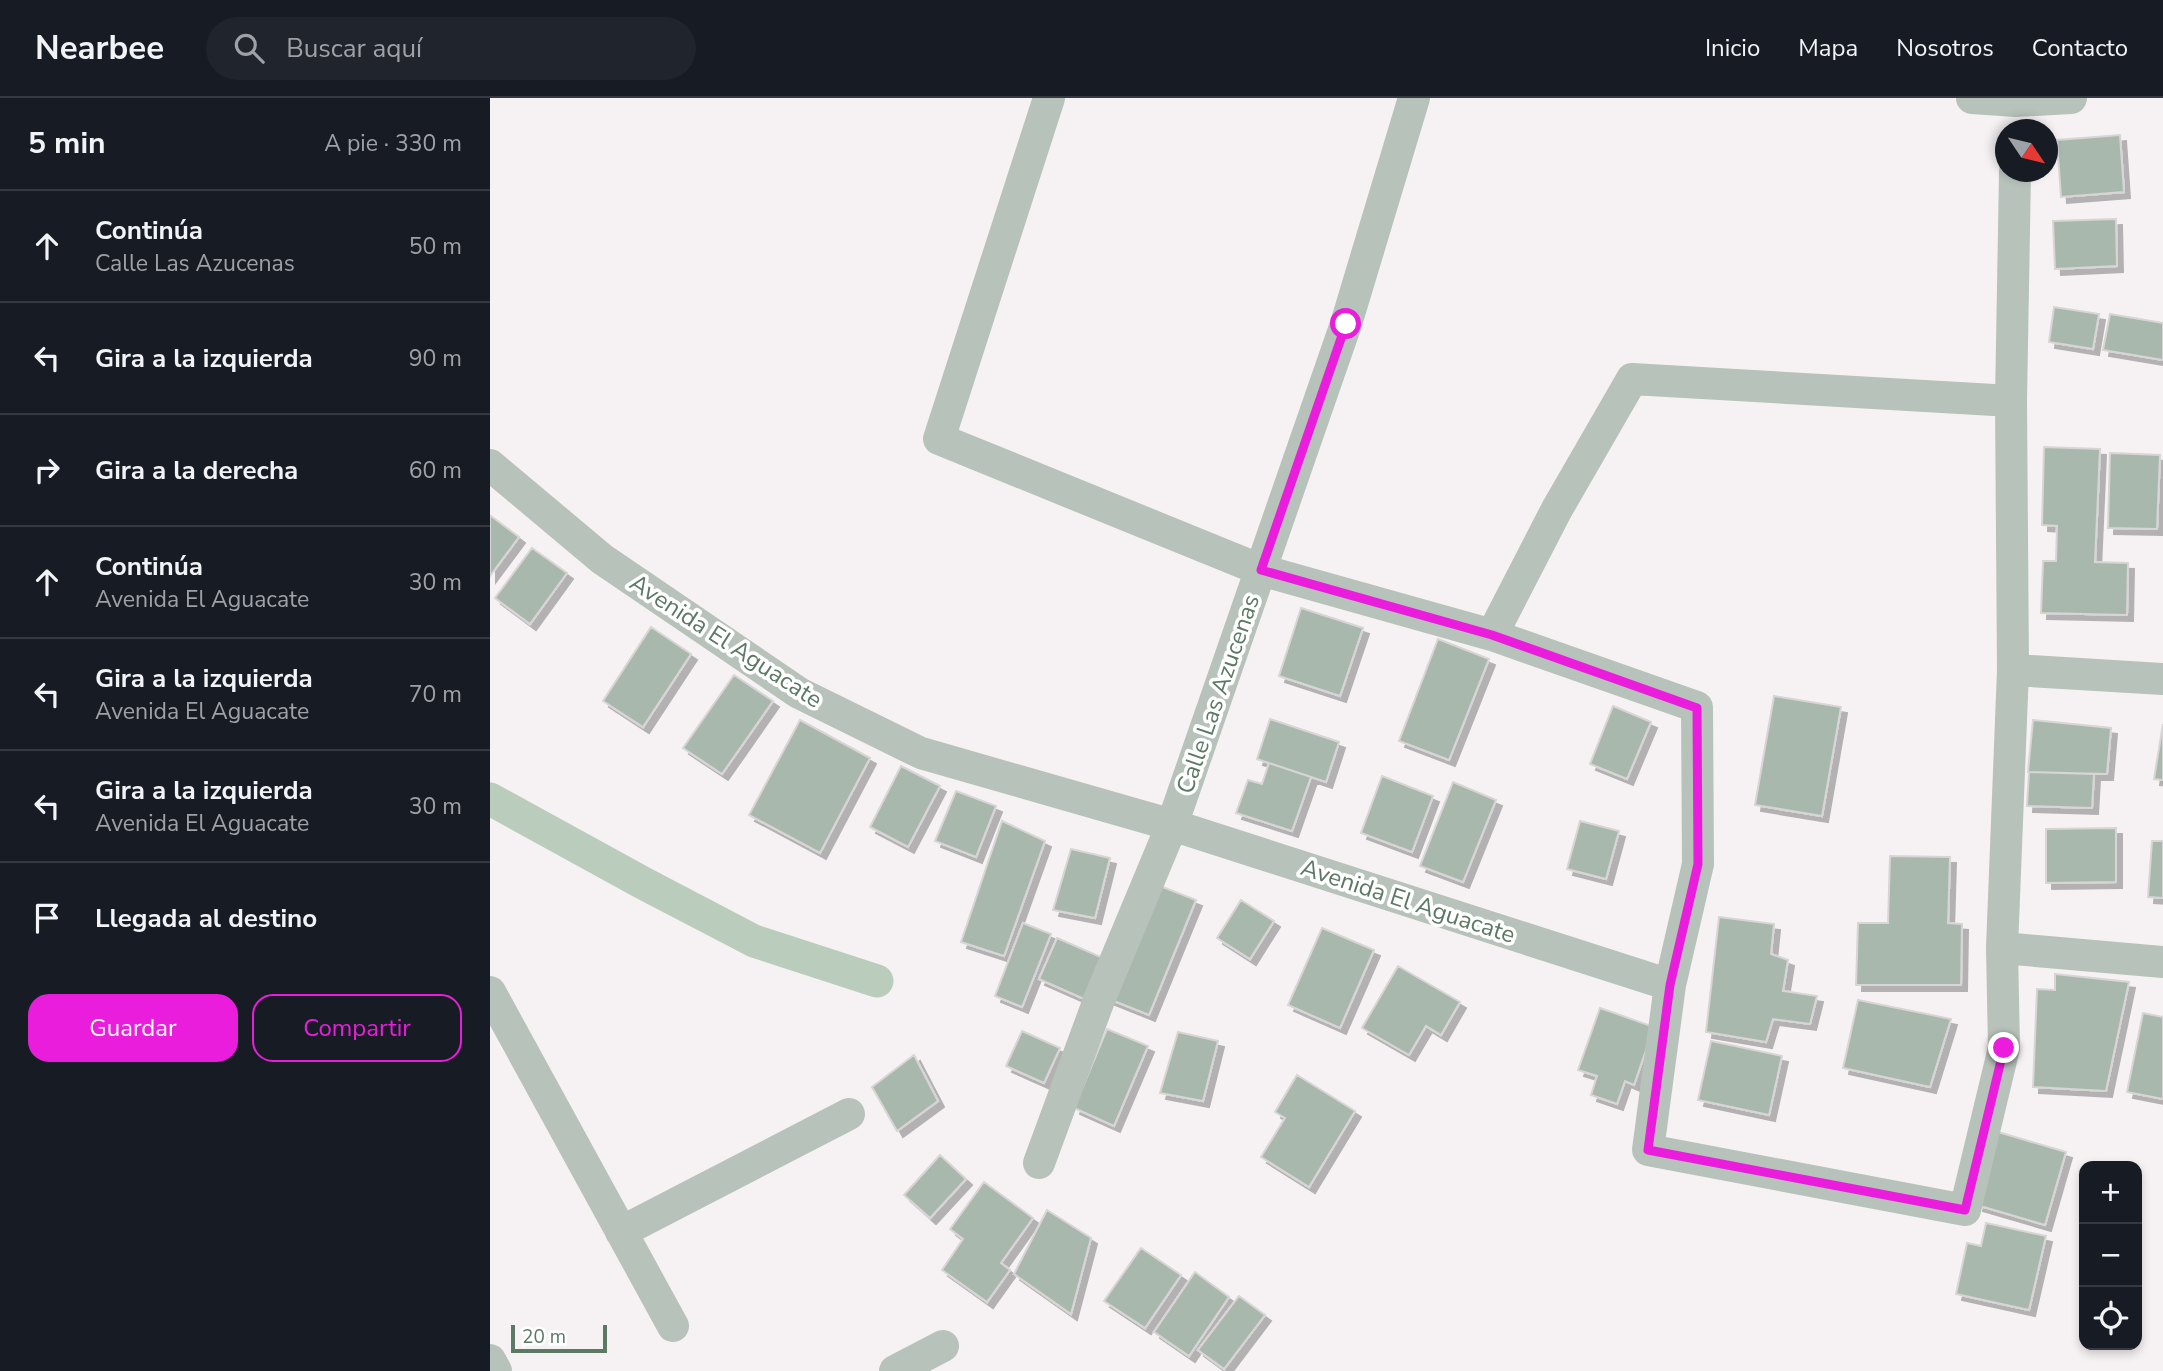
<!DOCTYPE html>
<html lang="es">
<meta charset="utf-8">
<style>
:root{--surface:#171b24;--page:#20242c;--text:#f1f3f6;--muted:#9ea1a6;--line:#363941;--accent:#eb1ddd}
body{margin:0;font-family:"Nunito Sans",sans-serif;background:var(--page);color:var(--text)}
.controls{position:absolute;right:21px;bottom:21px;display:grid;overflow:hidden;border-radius:14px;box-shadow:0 4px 10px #0003}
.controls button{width:63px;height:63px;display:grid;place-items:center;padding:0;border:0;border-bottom:2px solid var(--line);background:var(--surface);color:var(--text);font:35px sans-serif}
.compass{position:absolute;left:1505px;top:21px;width:63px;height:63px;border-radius:50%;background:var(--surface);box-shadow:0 4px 10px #0003;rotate:125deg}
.scale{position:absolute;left:21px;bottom:18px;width:96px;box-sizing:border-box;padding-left:7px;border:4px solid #5b7964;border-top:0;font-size:19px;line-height:24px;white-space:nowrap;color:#5b7964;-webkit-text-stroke:5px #fff;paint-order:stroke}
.stop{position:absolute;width:21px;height:21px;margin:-16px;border:5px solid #eb1ddd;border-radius:50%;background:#fff}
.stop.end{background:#eb1ddd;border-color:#fff;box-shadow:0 2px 7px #0008}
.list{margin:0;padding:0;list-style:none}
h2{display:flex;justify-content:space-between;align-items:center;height:91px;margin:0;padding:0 28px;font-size:30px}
h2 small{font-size:23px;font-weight:400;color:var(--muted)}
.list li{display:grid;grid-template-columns:46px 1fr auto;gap:21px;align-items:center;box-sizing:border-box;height:112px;padding:0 28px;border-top:2px solid var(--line)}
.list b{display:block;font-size:26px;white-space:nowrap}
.list p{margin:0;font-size:23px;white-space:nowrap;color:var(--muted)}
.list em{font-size:23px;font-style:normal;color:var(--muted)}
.actions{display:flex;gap:14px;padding:21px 28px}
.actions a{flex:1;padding:16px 0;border:2px solid var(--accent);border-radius:21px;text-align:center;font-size:24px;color:var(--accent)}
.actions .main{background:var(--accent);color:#fff}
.icon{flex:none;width:38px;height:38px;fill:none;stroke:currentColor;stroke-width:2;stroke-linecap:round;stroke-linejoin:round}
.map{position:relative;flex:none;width:1673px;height:1273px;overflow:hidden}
header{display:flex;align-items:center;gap:42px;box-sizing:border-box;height:98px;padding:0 35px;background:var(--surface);border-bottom:2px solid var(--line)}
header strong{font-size:33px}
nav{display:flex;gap:38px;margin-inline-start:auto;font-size:24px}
.search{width:490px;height:63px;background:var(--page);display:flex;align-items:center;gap:18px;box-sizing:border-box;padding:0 24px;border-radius:38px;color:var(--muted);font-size:26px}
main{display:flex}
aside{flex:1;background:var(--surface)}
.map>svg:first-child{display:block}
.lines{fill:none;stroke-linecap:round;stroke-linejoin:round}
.canal{stroke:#baccbc;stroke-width:33}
.building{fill:#a9b8ad;stroke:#d7d5d5;stroke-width:2;filter:url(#shadow)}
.street{stroke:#b7c2ba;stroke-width:32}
.route{stroke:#eb1ddd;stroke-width:9}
.labels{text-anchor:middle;stroke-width:7;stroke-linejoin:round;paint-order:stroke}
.street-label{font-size:24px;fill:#5b7964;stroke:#fff}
</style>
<header>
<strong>Nearbee</strong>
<div class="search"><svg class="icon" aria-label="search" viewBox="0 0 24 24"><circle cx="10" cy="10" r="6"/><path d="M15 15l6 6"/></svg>Buscar aquí</div>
<nav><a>Inicio</a><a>Mapa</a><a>Nosotros</a><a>Contacto</a></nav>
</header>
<main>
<aside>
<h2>5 min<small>A pie · 330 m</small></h2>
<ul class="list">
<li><svg class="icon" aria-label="ahead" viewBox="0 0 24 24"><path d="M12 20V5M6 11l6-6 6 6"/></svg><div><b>Continúa</b><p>Calle Las Azucenas</p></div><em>50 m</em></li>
<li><svg class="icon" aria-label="left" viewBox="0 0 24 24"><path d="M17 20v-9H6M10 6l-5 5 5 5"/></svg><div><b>Gira a la izquierda</b></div><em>90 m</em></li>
<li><svg class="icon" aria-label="right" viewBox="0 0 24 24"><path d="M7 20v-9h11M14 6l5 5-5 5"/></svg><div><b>Gira a la derecha</b></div><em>60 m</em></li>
<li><svg class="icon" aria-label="ahead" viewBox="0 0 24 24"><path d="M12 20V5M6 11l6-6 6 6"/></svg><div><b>Continúa</b><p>Avenida El Aguacate</p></div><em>30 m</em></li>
<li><svg class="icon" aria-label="left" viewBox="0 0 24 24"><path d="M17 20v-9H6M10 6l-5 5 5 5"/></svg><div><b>Gira a la izquierda</b><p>Avenida El Aguacate</p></div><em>70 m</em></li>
<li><svg class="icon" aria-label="left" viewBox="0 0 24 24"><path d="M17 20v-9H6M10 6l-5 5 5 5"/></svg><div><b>Gira a la izquierda</b><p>Avenida El Aguacate</p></div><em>30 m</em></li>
<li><svg class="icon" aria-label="arrive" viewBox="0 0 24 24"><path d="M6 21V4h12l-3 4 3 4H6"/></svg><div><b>Llegada al destino</b></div></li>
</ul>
<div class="actions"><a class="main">Guardar</a><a>Compartir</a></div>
</aside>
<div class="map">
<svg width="1673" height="1273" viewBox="0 0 1673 1273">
<defs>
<filter id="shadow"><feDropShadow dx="6" dy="6" stdDeviation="0" flood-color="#0004"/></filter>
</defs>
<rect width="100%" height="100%" fill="#f6f2f3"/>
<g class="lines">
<!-- canal -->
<path class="canal" d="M 0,701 L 153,785 L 264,843 L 387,883"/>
</g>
<!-- building -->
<path class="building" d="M 1630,37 L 1634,94 L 1571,99 L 1567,42 Z
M 1626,121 L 1627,168 L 1565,171 L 1563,123 Z
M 1564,209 L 1609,216 L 1603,251 L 1559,244 Z
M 1620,216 L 1673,225 L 1673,262 L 1613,252 Z
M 1554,349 L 1610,351 L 1605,464 L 1638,465 L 1637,517 L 1551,515 L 1553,463 L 1566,463 L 1567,428 L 1552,427 Z
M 1620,355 L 1670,357 L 1667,431 L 1618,430 Z
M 1,418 L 29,439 L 0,478 L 0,420 Z
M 42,450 L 77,475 L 40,526 L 5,500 Z
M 811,510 L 873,530 L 850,598 L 789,578 Z
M 161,529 L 201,556 L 153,629 L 113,603 Z
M 948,541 L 999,561 L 959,662 L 909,643 Z
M 244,577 L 283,603 L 232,676 L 193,650 Z
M 1284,598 L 1351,609 L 1332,718 L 1265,707 Z
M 1123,608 L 1161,624 L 1137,681 L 1100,666 Z
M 780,621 L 849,644 L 836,684 L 767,661 Z
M 310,622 L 380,660 L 330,755 L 259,717 Z
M 1543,622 L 1621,630 L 1617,676 L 1538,674 Z
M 1673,626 L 1673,682 L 1664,681 Z
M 779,665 L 821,679 L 802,733 L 746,715 L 758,682 L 772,686 Z
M 411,668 L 450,688 L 418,749 L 380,729 Z
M 1539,674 L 1604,676 L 1602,710 L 1537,708 Z
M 892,678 L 943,698 L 922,754 L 871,735 Z
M 963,684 L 1006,702 L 973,784 L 930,768 Z
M 466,693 L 506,708 L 486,759 L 445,743 Z
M 512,723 L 555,743 L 514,858 L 471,844 Z
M 1090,723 L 1129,733 L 1116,781 L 1077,771 Z
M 1626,730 L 1626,784 L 1556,785 L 1556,731 Z
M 1662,743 L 1673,743 L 1673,800 L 1658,799 Z
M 581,751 L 620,760 L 605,820 L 563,812 Z
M 1400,758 L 1460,759 L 1458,825 L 1472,826 L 1471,887 L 1366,887 L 1368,825 L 1398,825 Z
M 665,786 L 706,802 L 659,917 L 619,901 Z
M 751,802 L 784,823 L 760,861 L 727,840 Z
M 1229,819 L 1284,826 L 1281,856 L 1298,862 L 1293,893 L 1327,898 L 1320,926 L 1283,921 L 1276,944 L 1216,934 Z
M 533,825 L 561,836 L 532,909 L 505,898 Z
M 832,830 L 884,852 L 850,930 L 798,907 Z
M 567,840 L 613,860 L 594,901 L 549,881 Z
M 908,868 L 970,904 L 951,937 L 936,928 L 919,957 L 872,930 Z
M 1565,876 L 1639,884 L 1616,993 L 1543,989 L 1547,891 L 1565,892 Z
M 1368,902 L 1461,921 L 1440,989 L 1353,970 Z
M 1110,910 L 1164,929 L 1144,987 L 1135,983 L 1127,1006 L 1101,997 L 1107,978 L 1088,972 Z
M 1653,915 L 1673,919 L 1673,1001 L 1637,994 Z
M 617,931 L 658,948 L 624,1028 L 584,1010 Z
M 532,933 L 570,950 L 554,985 L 516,968 Z
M 688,934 L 728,943 L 713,1003 L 670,995 Z
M 1221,943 L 1292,958 L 1279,1017 L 1208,1002 Z
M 424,957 L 448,1003 L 407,1033 L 382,989 Z
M 807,977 L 865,1013 L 819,1089 L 771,1059 L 795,1020 L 785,1014 Z
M 1508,1034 L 1576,1054 L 1555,1127 L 1487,1107 Z
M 450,1057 L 476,1081 L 440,1120 L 414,1097 Z
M 494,1084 L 543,1120 L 511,1165 L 520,1172 L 497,1204 L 452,1172 L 473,1141 L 460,1131 Z
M 557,1112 L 601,1140 L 581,1216 L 524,1176 Z
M 1496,1125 L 1556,1138 L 1539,1212 L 1466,1196 L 1477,1145 L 1491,1148 Z
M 651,1150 L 691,1177 L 655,1230 L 614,1203 Z
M 705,1174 L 739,1199 L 699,1258 L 664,1234 Z
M 749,1198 L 775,1217 L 734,1271 L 708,1252 Z"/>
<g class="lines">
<!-- street -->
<path class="street" d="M 559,0 L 449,341 L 771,472 L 1002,537 L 1207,609 L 1208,766 L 1180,887 L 1158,1052 L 1475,1112 L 1514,950 L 1512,850 L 1523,572 L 1521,303 L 1525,74
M 1482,0 L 1526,3 L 1581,0
M 0,367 L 112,461 L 309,595 L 431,655 L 682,727 L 1180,887
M 1002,537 L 1067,411 L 1142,281 L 1521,303
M 1523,572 L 1673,581
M 1512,850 L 1673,864
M 0,894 L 183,1228
M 549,1065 L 609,902 L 682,727 L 856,226 L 924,0
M 131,1134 L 359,1016
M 0,1262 L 6,1273
M 405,1273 L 453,1248"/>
</g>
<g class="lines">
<!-- route -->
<path class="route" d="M 856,226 L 771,472 L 1002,537 L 1207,610 L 1208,766 L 1180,887 L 1158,1052 L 1475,1112 L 1514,950"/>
</g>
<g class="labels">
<!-- street labels -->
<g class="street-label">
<text transform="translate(236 543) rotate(33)" y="8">Avenida El Aguacate</text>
<text transform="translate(728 596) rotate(-71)" y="8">Calle Las Azucenas</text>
<text transform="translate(918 803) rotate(18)" y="8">Avenida El Aguacate</text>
</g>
</g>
</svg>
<div class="controls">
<button>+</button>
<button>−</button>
<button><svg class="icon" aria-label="locate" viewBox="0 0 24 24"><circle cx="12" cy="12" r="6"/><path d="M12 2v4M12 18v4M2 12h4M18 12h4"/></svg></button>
</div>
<svg class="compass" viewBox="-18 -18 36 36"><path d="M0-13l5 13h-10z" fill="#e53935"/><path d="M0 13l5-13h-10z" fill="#9ea1a6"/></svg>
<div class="scale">20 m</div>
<div class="stop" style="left:856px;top:226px"></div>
<div class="stop end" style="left:1514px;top:950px"></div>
</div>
</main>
